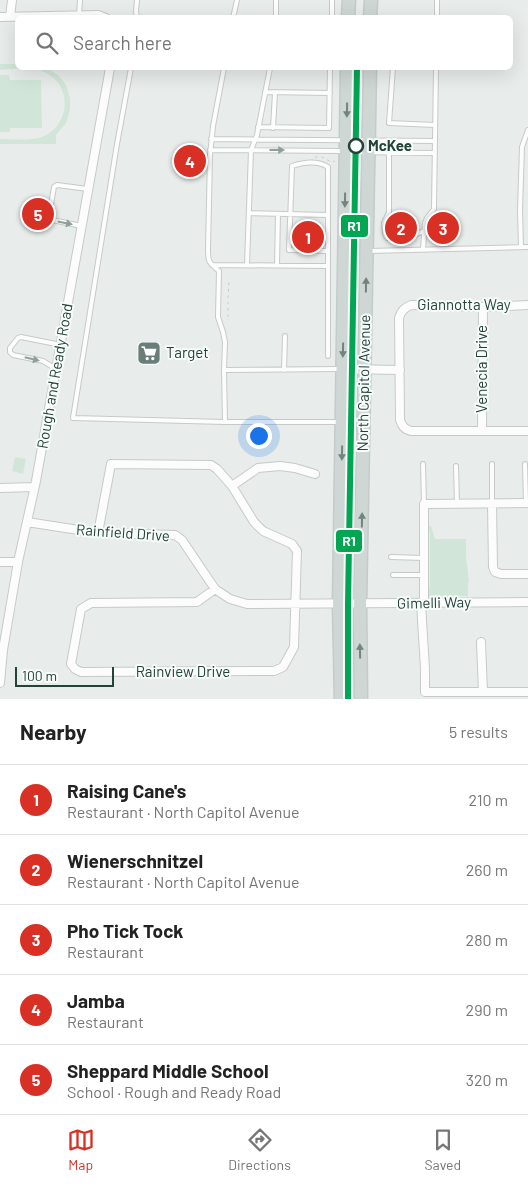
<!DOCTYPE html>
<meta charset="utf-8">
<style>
:root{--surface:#fff;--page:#f6f6f6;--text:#222;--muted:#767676;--line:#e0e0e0;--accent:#d93025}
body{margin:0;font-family:Barlow,sans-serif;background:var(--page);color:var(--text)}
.scale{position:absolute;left:15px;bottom:12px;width:99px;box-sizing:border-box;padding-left:5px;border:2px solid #24423a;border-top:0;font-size:14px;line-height:18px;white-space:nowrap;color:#24423a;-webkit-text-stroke:4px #f7fbf9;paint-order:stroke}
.you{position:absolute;left:258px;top:435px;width:18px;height:18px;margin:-12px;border:4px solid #fff;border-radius:50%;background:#1a73e8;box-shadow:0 0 0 8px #1a73e833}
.badge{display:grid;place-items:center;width:32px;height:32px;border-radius:50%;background:var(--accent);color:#fff;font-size:16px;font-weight:700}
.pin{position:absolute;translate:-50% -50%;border:2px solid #fff;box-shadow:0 1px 5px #0006}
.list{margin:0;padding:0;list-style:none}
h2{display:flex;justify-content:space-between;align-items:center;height:65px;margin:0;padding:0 20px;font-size:21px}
h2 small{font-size:16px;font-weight:400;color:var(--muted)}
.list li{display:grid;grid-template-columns:32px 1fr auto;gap:15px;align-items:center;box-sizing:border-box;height:70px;padding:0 20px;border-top:1px solid var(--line)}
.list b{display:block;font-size:19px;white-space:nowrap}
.list p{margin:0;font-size:16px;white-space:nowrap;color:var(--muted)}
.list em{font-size:16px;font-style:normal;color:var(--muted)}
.icon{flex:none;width:28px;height:28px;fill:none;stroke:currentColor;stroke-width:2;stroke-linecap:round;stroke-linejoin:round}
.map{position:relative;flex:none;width:528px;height:699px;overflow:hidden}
.search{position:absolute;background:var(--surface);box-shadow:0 5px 20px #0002;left:15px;right:15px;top:15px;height:55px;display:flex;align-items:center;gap:12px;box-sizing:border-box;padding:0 18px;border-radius:8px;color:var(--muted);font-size:19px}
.sheet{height:415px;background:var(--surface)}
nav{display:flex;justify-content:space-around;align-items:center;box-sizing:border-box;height:70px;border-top:1px solid var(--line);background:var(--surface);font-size:14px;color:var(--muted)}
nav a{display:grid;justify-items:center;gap:2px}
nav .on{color:var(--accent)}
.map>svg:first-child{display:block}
.green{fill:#d1e6d8}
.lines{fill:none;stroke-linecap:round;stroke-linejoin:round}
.service-casing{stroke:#c5cac8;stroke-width:6}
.minor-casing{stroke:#c5cac8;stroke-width:10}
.primary-casing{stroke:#c3ccc9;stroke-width:15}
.path{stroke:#c3ccca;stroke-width:1;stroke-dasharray:2.5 4;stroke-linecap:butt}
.service{stroke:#fcfcfc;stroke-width:4}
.minor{stroke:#fcfcfc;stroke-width:8}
.primary{stroke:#cfd7d5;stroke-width:12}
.rail-1-casing{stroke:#f7fbf9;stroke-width:10}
.rail-1{stroke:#00a651;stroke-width:6}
.oneway{fill:#718580}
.oneway2{fill:#909f9b}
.stop-dot{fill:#f7fbf9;stroke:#24423a;stroke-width:2.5}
.labels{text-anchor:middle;stroke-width:4;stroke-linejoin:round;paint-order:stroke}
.stop-label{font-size:15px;font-weight:bold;fill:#24423a;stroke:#f7fbf9;text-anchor:start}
.street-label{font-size:15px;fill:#24423a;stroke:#f7fbf9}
.poi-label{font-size:15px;fill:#24423a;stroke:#f7fbf9;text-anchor:start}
.line-badge{stroke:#f7fbf9;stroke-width:2}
.badge-label{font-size:14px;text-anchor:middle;font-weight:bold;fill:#fff}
</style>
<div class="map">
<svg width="528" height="699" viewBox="0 0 528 699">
<rect width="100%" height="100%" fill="#e8edeb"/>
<!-- green -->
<path class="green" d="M 0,64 L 17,64 L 18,68 L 47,68 L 59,76 L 66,85 L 70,98 L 70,110 L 66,123 L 56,135 L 56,144 L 0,144 L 0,139 C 13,139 30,141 42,137 C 70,126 73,86 46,73 C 33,66 14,69 0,70 Z
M 0,75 L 9,75 L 10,80 L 41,80 L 42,128 L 10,128 L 10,132 L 0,132 Z
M 15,457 L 26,459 L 23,474 L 12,471 Z
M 427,526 L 431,526 L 435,539 L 466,539 L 466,556 L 469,582 L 468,582 L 468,596 L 427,597 L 427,590 L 430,587 L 430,531 L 427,529 Z"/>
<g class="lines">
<!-- service casing -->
<g class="service-casing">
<path id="service" d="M 137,0 L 136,11 L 137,18
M 332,0 L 332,18
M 79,15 L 80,0
M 233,18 L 237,0
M 276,18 L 276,0
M 437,18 L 437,0
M 131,68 L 117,144 L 73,418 L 225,422 L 340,422
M 224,68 L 213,126 L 210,155 L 208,249 C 208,263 209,262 219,271 L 218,317 L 223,332 L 225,342 L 224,370 L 225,422
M 393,68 L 389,123 L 435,125
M 265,92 L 330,93
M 258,127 L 329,128 L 330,68
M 273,128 L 275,93
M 211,139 L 435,141
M 210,150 L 338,151 L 346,152 L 435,153
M 389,152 L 389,212 L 384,223 L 385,234 L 387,238 L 405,239 L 424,231
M 249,213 L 328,215
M 82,226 L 52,220 L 49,216 L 54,187 L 57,185 L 88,189
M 521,247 L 520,210 L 522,147 L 528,130
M 423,249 L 425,223 L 427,218 L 434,209 L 436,68
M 369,251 L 528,247
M 212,265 L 328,266
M 247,265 L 251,150 L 257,135 L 270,68
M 277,265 L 278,214
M 328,356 L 328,167 C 317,160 304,162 292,166 L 289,250 L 328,251
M 56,369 L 43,361 L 13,355 L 10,352 L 10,348 L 18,338 L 21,337 L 61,345
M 224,370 L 339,369
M 284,370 L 285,336
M 423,464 L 424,504
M 492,464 L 492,503
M 525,464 L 526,503
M 456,466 L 457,503
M 391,557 L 424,558
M 393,575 L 424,575"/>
</g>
<!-- minor casing -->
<g class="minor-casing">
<path id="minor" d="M 0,17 L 98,15 L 106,18
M 10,17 L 12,0
M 528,305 L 483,307 L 411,305 C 404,308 401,311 399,318 L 400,420 C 402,426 404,429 411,431 L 528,431
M 342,369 L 400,370
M 482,431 L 483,307
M 232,486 L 258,468 L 280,466 L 295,468 L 315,474
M 0,488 L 34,487
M 492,503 L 493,567 L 495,572 L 501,574 L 528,574
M 27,522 L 98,533 L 175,535 L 182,540 L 215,589 L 230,599 L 247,604 L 528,602
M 98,533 L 111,464 L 211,465 L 217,469 L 232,486 L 254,522 L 263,531 L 292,544 L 297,551 L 294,647 L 283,667 L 274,671 L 81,672 L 75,669 L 71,664 L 81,609 L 91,603 L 197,602 L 215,589
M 0,562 L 18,562
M 421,603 L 425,669
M 424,603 L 424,504 L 528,503
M 481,642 L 483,692
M 425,672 L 425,692 L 528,692
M 0,683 L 3,650 L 18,562 L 36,481 L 110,68"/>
</g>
<!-- primary casing -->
<g class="primary-casing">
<path id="primary" d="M 348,18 L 349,0
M 370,18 L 371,0
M 341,699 L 339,604 L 347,68
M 361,699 L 360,604 L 370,68"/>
</g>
<!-- path -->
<path class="path" d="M 315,157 L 322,157 L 331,162 L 335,161
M 228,298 L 229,280
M 228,317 L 228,302"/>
<!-- service -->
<use href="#service" class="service"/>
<!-- minor -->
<use href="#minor" class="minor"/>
<!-- primary -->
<use href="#primary" class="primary"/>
<!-- rail-1 casing -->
<g class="rail-1-casing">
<path id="rail-1" d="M 348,699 L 348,604 L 357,68"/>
</g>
<!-- rail-1 -->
<use href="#rail-1" class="rail-1"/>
</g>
<!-- one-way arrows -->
<defs><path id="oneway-solid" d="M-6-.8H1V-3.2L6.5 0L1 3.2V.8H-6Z" transform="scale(1.25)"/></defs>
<g class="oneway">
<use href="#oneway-solid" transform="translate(347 110) rotate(91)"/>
<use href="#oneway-solid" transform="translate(345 200) rotate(91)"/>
<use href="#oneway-solid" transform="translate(366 285) rotate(-89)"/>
<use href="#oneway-solid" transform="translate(343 350) rotate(91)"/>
<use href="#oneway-solid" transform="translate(342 453) rotate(91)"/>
<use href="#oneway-solid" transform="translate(362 520) rotate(-89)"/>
<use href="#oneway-solid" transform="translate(360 651) rotate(-91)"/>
</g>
<g class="oneway2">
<use href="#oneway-solid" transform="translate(277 150)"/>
<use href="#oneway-solid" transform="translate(65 223) rotate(11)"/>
<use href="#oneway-solid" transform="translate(32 359) rotate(13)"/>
</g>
<!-- icons -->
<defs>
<g id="supermarket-square" transform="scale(1.25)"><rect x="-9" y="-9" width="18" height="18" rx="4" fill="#697e78" stroke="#f7fbf9"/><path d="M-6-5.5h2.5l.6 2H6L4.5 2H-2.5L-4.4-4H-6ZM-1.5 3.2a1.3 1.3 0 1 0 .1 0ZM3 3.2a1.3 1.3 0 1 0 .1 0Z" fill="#fff"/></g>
</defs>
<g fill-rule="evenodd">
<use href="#supermarket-square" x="149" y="353"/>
</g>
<!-- markers -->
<circle class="stop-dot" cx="356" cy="146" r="7"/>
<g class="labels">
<!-- stop labels -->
<g class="stop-label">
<text x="368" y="151">McKee</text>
</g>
<!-- street labels -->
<g class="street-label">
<text x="464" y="310">Giannotta Way</text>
<text transform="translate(482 369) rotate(-90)" y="5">Venecia Drive</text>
<text transform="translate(55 376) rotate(-80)" y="5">Rough and Ready Road</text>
<text transform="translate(364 383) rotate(-89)" y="5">North Capitol Avenue</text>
<text transform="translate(123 533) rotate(4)" y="5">Rainfield Drive</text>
<text transform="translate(434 603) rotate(-1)" y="5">Gimelli Way</text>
<text x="183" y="677">Rainview Drive</text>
</g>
<!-- poi labels -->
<g class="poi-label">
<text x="166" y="358">Target</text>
</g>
</g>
<g class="line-badge">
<rect x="340" y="214" width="29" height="24" rx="5" fill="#00a651"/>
<rect x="335" y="529" width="28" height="24" rx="5" fill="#00a651"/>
</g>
<g class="badge-label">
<text x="354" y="231">R1</text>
<text x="349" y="546">R1</text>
</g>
</svg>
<div class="scale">100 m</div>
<div class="you"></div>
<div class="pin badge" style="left:308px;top:237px">1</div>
<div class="pin badge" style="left:401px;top:228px">2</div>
<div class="pin badge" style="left:443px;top:228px">3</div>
<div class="pin badge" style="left:190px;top:161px">4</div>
<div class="pin badge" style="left:38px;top:214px">5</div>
<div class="search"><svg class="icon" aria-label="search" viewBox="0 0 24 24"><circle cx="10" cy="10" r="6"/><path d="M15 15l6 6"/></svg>Search here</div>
</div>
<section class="sheet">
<h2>Nearby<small>5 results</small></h2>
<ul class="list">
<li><span class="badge">1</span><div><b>Raising Cane's</b><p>Restaurant · North Capitol Avenue</p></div><em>210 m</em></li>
<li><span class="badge">2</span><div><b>Wienerschnitzel</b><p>Restaurant · North Capitol Avenue</p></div><em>260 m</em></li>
<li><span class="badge">3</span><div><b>Pho Tick Tock</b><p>Restaurant</p></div><em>280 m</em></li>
<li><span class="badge">4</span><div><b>Jamba</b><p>Restaurant</p></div><em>290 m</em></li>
<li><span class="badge">5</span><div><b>Sheppard Middle School</b><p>School · Rough and Ready Road</p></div><em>320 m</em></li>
</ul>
</section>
<nav>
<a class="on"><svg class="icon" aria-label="map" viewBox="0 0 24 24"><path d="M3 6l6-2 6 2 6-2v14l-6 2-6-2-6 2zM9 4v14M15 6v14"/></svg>Map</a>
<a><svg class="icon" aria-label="directions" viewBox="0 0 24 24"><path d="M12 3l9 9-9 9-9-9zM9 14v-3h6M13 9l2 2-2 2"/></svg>Directions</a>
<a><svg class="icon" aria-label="saved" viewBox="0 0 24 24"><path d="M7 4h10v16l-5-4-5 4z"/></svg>Saved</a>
</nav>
